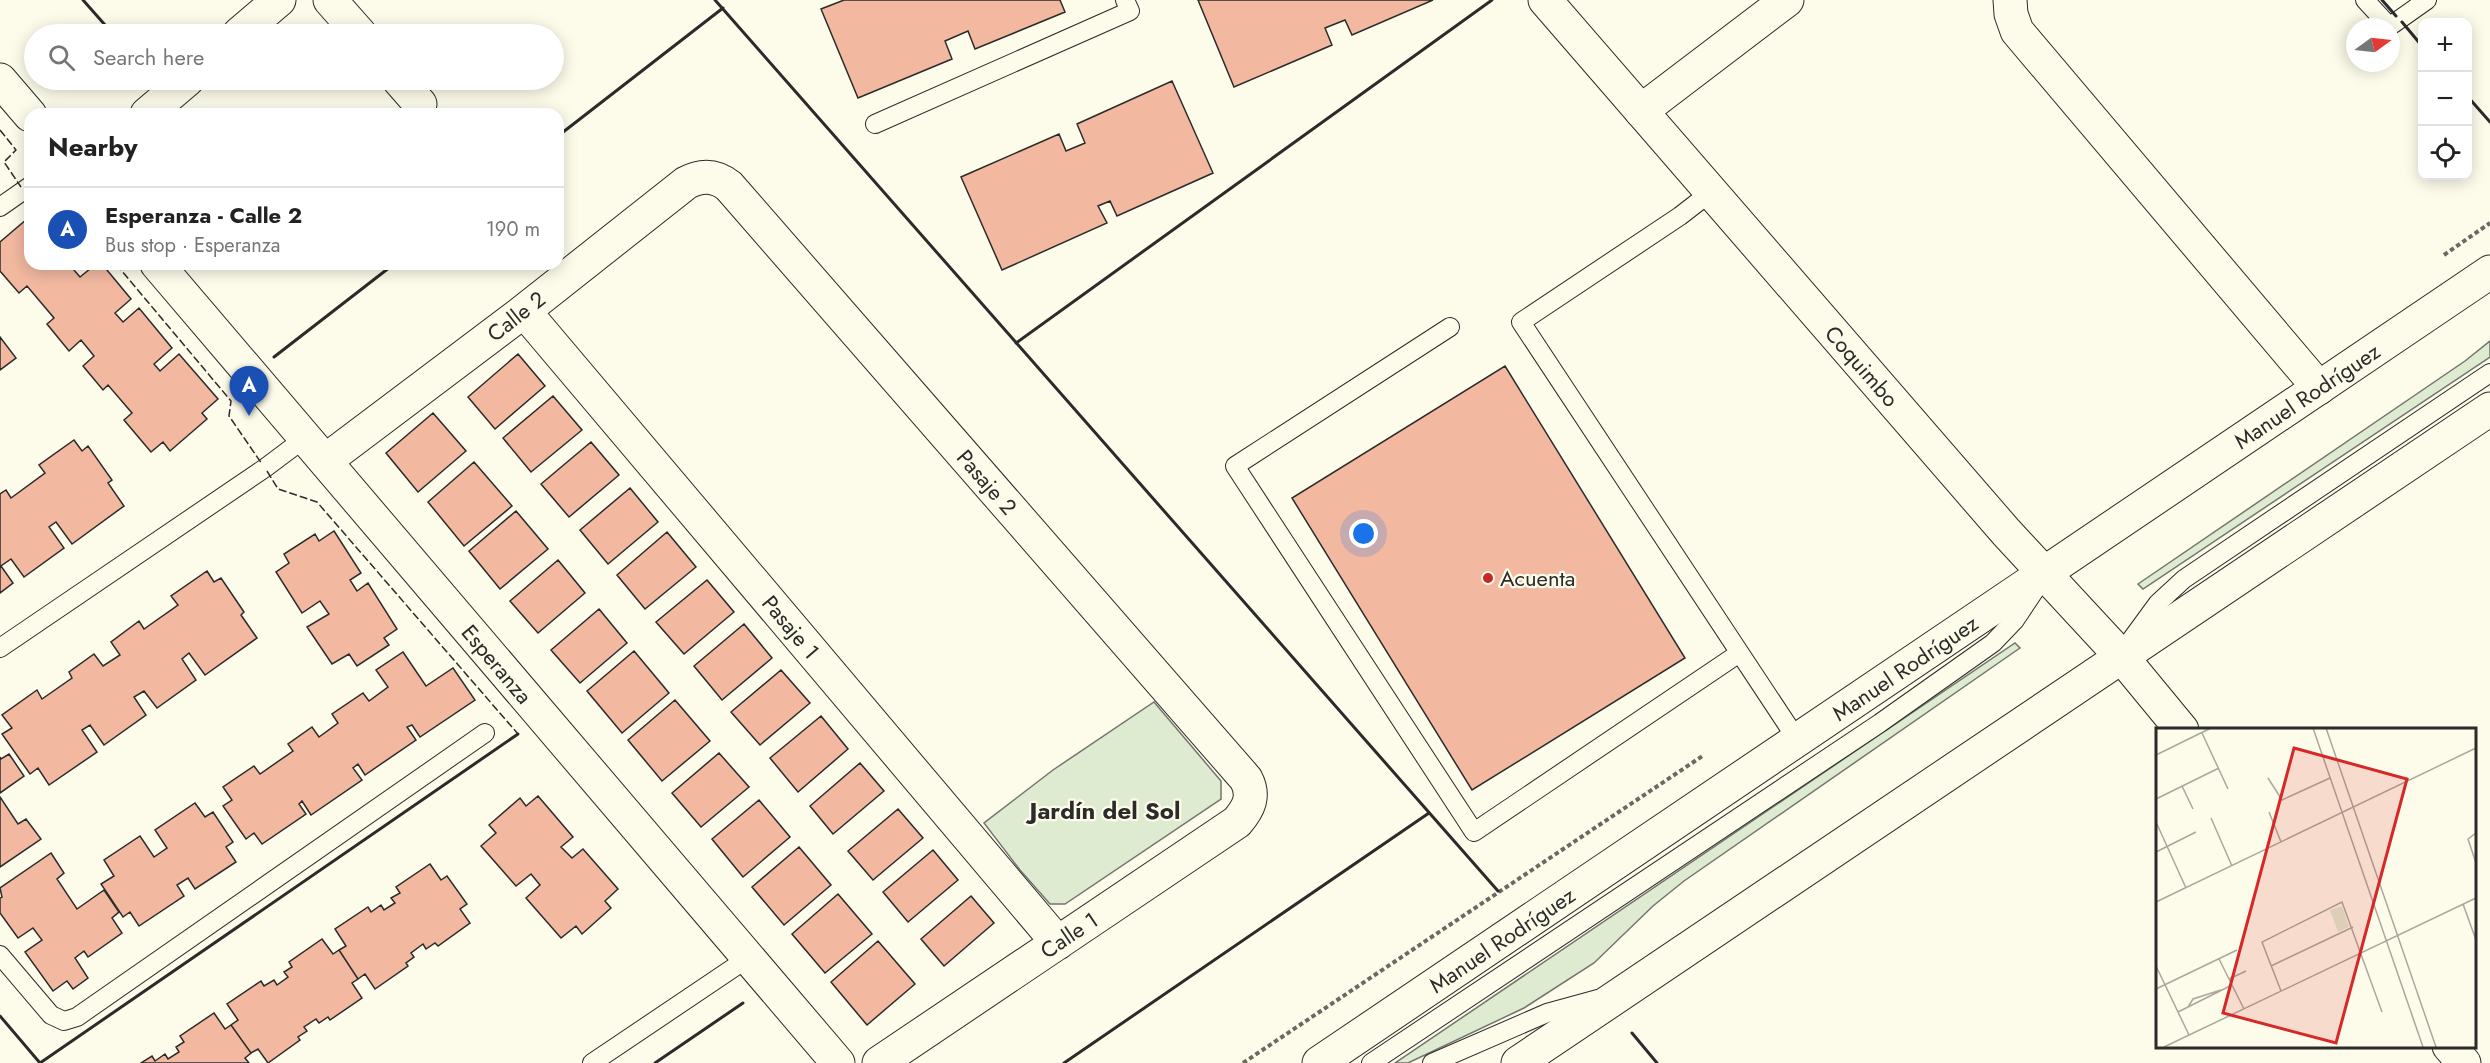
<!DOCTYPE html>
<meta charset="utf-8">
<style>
:root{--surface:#fff;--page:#f6f6f6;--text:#222;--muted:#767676;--line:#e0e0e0;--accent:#c62828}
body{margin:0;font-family:Jost,sans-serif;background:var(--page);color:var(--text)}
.controls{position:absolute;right:18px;top:18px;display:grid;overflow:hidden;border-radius:12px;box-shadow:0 3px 15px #0003}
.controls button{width:54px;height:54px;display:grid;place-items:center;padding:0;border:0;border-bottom:2px solid var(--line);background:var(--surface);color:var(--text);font:30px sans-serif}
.compass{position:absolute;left:2346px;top:18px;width:54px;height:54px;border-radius:50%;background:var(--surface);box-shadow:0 3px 15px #0003;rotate:75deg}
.you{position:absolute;left:1364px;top:534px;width:21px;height:21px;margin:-15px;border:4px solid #fff;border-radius:50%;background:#1a73e8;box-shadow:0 0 0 9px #1a73e833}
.badge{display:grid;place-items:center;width:39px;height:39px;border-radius:50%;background:var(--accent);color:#fff;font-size:20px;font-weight:700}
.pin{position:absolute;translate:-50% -50px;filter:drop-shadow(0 2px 3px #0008)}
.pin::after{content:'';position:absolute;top:32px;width:21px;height:18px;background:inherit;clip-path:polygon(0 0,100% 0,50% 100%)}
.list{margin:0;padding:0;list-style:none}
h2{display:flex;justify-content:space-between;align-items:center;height:78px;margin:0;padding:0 24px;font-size:26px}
h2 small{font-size:20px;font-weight:400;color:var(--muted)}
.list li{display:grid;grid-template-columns:39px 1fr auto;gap:18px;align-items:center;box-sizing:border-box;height:84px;padding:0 24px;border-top:2px solid var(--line)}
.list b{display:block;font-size:22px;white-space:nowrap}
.list p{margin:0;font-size:20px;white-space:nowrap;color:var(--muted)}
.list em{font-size:20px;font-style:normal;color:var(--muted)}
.icon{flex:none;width:33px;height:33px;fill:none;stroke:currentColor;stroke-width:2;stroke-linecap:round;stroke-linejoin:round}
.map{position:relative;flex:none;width:2490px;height:1063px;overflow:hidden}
.search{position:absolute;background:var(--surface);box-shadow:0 3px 15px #0003;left:24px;top:24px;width:540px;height:66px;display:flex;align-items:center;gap:15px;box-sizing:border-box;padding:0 21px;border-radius:33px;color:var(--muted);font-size:22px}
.panel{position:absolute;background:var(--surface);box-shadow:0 3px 15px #0003;left:24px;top:108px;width:540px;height:162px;border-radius:18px}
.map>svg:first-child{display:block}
.green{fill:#deebd1;stroke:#74746e;stroke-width:1.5}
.building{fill:#f2b8a0;stroke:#2b2b2b;stroke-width:1.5}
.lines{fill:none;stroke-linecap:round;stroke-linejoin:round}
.lane-casing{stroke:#2b2b2b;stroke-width:20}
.street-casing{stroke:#2b2b2b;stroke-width:35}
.secondary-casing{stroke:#2b2b2b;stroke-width:35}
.primary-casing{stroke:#2b2b2b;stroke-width:35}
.path{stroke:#6a6964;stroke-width:4;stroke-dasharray:4.5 3;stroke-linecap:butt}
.lane{stroke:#fdfbea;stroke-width:18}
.street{stroke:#fdfbea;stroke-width:33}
.secondary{stroke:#fdfbea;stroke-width:33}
.primary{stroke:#fdfbea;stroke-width:33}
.fence{stroke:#2b2b2b;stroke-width:1.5;stroke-dasharray:8 3;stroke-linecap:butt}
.wall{stroke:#2b2b2b;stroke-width:3}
.poi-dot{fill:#c62828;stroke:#fdfbea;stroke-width:2}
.labels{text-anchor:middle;stroke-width:4.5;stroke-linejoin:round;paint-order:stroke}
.street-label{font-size:22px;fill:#2b2b2b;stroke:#fdfbea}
.poi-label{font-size:22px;fill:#2b2b2b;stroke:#fdfbea;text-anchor:start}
.neighbourhood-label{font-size:24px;font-weight:bold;fill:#2b2b2b;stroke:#fdfbea}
.inset-road{fill:none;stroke:#a9a89e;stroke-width:1.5}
.view{fill:#d62828;fill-opacity:0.15;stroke:#d62828;stroke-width:3}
.inset-edge{fill:none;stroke:#2b2b2b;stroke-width:3}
</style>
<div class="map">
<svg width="2490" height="1063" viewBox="0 0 2490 1063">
<rect width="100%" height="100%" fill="#fdfbea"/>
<!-- green -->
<path class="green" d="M 2490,341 L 2490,357 L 2143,589 L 2138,584 L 2465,361 Z
M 2015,643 L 2020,648 L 1684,881 L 1653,906 L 1594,963 L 1524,1008 L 1408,1063 L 1395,1063 Z
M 1154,702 L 1221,781 L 1221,799 L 1065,904 L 1050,904 L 1020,870 L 984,823 L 1053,770 Z"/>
<!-- building -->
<path class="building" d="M 844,0 L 1060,0 L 1065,12 L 975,49 L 968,31 L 945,41 L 952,59 L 858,98 L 821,9 Z
M 1198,0 L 1433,0 L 1352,35 L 1345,20 L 1325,28 L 1332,45 L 1234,87 Z
M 1172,81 L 1213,173 L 1117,216 L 1110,201 L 1098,206 L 1107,223 L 1002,270 L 961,177 L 1059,134 L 1066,151 L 1085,143 L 1077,124 Z
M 27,219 L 30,222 L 30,264 L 81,264 L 74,270 L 80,277 L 96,264 L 102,264 L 131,299 L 115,313 L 123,322 L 139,308 L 172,348 L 154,364 L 160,371 L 179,354 L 218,399 L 202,413 L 207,419 L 170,451 L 163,442 L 151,452 L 124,420 L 132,413 L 108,385 L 103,390 L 83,366 L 94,356 L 81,340 L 69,351 L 47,324 L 54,318 L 27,286 L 19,293 L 0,271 L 0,242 Z
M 0,337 L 16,358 L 0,370 Z
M 518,354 L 545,386 L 495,429 L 468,397 Z
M 1505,366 L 1685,658 L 1472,790 L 1292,498 Z
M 553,396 L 582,430 L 531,472 L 503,438 Z
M 433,413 L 466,451 L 418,492 L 386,453 Z
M 74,440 L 82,451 L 88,446 L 112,480 L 108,483 L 124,506 L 72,544 L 56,522 L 49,527 L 64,548 L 24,577 L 11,559 L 1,566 L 13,583 L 0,593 L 0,494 L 6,490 L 11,498 L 45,473 L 39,465 Z
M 591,442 L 619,475 L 569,517 L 541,484 Z
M 474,462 L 512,506 L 464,546 L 428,502 Z
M 630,488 L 658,522 L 608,564 L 580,530 Z
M 516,511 L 548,549 L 500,589 L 469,551 Z
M 334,531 L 361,573 L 350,580 L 357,591 L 368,583 L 397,629 L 384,638 L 389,645 L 357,666 L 349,654 L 332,664 L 307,627 L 329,614 L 320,601 L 302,613 L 276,572 L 289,563 L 284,554 L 315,534 L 319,541 Z
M 667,532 L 696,567 L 645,609 L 617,575 Z
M 558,560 L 585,593 L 538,633 L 510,601 Z
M 207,571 L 214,582 L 221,578 L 244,612 L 241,615 L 257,638 L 205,675 L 189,653 L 182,659 L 196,680 L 157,708 L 144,691 L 134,697 L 146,715 L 104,745 L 90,725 L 82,730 L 97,752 L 49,785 L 38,768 L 30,774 L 2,734 L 12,728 L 2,715 L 37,690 L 42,699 L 72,678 L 69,672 L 94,654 L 103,666 L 120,655 L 111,642 L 139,621 L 144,629 L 178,605 L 171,596 Z
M 707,580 L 734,612 L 684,654 L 656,622 Z
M 599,609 L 627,643 L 580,683 L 551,650 Z
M 744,624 L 772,658 L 722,700 L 694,666 Z
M 634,651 L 669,693 L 622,733 L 587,691 Z
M 403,652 L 426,686 L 453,668 L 475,700 L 420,737 L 412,725 L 407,727 L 416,740 L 365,775 L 358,764 L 353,768 L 362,780 L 311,815 L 302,801 L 299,804 L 306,814 L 262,844 L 254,833 L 246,839 L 223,806 L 232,800 L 223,787 L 254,766 L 260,774 L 293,751 L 288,744 L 312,727 L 319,737 L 338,723 L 332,714 L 363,693 L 369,701 L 388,687 L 376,670 Z
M 781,670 L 810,703 L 760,745 L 731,712 Z
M 675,700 L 710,741 L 662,781 L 628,740 Z
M 821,716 L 848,749 L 798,792 L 770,758 Z
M 719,753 L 749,787 L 701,827 L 672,793 Z
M 9,754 L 24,776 L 0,793 L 0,757 L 1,759 Z
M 860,763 L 884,791 L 833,834 L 810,806 Z
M 538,796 L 573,837 L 561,847 L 572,858 L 583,849 L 618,889 L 605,901 L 611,908 L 582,934 L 576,926 L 561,938 L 526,898 L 540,885 L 531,874 L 516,886 L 481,846 L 496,833 L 489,825 L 520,798 L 526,806 Z
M 0,797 L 18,824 L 26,819 L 41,839 L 0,867 Z
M 759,800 L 790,837 L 743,877 L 712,839 Z
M 195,803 L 205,817 L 213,812 L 233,842 L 226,847 L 236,862 L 195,889 L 188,878 L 177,885 L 184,896 L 139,926 L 130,912 L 123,917 L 101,884 L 114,876 L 104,860 L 140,836 L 154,857 L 167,848 L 155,830 Z
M 898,809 L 923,838 L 873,880 L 848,851 Z
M 799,847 L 831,885 L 784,925 L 752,887 Z
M 933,850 L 958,880 L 908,922 L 883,892 Z
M 51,853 L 64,873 L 57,879 L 77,909 L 104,890 L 119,912 L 112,918 L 122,933 L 88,957 L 84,951 L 75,958 L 88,978 L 73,989 L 67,981 L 53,991 L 25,952 L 42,940 L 33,928 L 18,938 L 0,913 L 0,898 L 2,897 L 0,888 Z
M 430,864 L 441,880 L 447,876 L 467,904 L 460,909 L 470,923 L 438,946 L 435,943 L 426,949 L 423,944 L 411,953 L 414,957 L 406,963 L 408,966 L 375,989 L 365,974 L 358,979 L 339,950 L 346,946 L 335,929 L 368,907 L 371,912 L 381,905 L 384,910 L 395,903 L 391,898 L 400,893 L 396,887 Z
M 838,894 L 872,934 L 825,973 L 792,934 Z
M 971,896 L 994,923 L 944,966 L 921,939 Z
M 322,939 L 333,954 L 339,950 L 358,979 L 352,983 L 362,998 L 330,1020 L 328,1017 L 319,1023 L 316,1019 L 304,1027 L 307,1031 L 298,1037 L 300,1040 L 268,1063 L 258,1049 L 251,1053 L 231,1025 L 238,1020 L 227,1004 L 261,981 L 264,986 L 274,980 L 277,985 L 288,977 L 284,972 L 292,967 L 289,962 Z
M 878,941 L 915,984 L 867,1025 L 831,982 Z
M 214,1013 L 225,1029 L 231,1025 L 251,1053 L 245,1058 L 249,1063 L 141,1063 L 152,1056 L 155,1061 L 165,1054 L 168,1059 L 179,1052 L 176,1047 L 184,1042 L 180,1036 Z"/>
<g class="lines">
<!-- lane casing -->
<g class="lane-casing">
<path id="lane" d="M 2365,0 L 2388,25 L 2393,24 L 2427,0
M 875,124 L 1130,11 L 1125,0
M 1711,192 L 1680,216 L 1521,322 L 1798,741
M 0,207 L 30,186
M 1450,327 L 1235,466 L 1474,832 L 1738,654
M 2128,644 L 2158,603 L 2184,579 L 2490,373
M 0,648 L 265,468 L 305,438
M 0,955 L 51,1015 L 64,1021 L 77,1017 L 485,733
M 592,1063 L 748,958
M 1371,1063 L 1880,723 L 1993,643 L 2015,620 L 2037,587
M 1432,1063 L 1547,1013 L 1598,999"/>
</g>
<!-- street casing -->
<g class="street-casing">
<path id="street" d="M 330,0 L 360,34
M 2010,0 L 2011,14 L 2017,31 L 2319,388
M 239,34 L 279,0
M 0,80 L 30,115
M 399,80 L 420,104
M 1641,111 L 1787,0
M 147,114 L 187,80
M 157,264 L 838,1063
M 524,311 L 1058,943
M 325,461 L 524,311 L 686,183 C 701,175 715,175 729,186 L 1246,779 C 1255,796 1249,808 1237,822 L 879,1063
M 2121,656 L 2182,730
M 2449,1046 L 2464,1063"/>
</g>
<!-- secondary casing -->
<g class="secondary-casing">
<path id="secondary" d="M 1545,0 L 2006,532 L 2121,656"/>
</g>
<!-- primary casing -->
<g class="primary-casing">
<path id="primary" d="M 1319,1063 L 2490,272
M 1518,1063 L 2490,409"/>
</g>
<!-- path -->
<path class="path" d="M 2444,255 L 2490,223
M 1243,1063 L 1704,755"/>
<!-- lane -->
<use href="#lane" class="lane"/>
<!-- street -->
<use href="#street" class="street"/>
<!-- secondary -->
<use href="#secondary" class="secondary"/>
<!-- primary -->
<use href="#primary" class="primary"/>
<!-- fence -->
<path class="fence" d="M 0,130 L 16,150 L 4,162 L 21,187
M 116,264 L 231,401 L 229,416 L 262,464
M 267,471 L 278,489 L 317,502 L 518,734"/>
<!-- wall -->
<path class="wall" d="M 83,0 L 113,34
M 715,0 L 1498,891
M 2382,0 L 2396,16
M 2402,22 L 2422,46
M 152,80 L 154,82
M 2468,97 L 2490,122
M 558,136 L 723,8
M 1016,343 L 1492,0
M 274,357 L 394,264
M 0,1016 L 40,1063
M 1632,1033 L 1657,1063
M 40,1063 L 518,734
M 655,1063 L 743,1003
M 1064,1063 L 1429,813"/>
</g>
<!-- markers -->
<circle class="poi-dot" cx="1488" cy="578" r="6"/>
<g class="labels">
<!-- street labels -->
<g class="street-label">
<text transform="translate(516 316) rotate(-38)" y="8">Calle 2</text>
<text transform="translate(1862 366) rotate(49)" y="8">Coquimbo</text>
<text transform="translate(2307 396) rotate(-34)" y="8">Manuel Rodríguez</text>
<text transform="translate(987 482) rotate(49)" y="8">Pasaje 2</text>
<text transform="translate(791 627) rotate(50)" y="8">Pasaje 1</text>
<text transform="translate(497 664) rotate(50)" y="8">Esperanza</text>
<text transform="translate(1905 668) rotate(-34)" y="8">Manuel Rodríguez</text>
<text transform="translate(1069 935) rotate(-34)" y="8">Calle 1</text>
<text transform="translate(1502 940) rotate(-34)" y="8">Manuel Rodríguez</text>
</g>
<!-- poi labels -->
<g class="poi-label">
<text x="1500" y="586">Acuenta</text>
</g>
<!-- neighbourhood labels -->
<g class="neighbourhood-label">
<text x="1105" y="819">Jardín del Sol</text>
</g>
</g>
<!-- overview -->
<g transform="translate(2156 728)">
<rect width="320" height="320" fill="#fdfbea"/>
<path d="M 186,178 L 193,199 L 182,204 L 174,182 Z" fill="#deebd1"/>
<path class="inset-road" d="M 157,0 L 267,319M 170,0 L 280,319M 46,5 L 72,61M 0,27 L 55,0M 112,50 L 126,72 L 174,50M 26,58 L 37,81M 0,71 L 63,40M 113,84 L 125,114M 55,90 L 76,138M 0,94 L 30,160M 320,105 L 312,111 L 320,135M 0,124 L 40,104M 0,174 L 320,20M 307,176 L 320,212M 63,231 L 88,281M 0,238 L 33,307M 115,238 L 197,199M 73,251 L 90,243M 0,261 L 81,222M 125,263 L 106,214 L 186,174 L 226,284M 32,279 L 37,271 L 65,262M 22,284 L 76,257M 8,319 L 320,170"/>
<path class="view" d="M 138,20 L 251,51 L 180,315 L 67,285 Z"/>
<rect width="320" height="320" class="inset-edge"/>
</g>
</svg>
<div class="controls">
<button>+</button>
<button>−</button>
<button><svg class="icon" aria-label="locate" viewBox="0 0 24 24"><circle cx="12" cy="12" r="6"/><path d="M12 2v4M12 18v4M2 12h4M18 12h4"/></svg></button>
</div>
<svg class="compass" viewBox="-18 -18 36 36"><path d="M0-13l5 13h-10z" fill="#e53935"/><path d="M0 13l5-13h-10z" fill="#767676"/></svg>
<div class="you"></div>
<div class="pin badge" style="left:249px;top:416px;background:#1a4fb4">A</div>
<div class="search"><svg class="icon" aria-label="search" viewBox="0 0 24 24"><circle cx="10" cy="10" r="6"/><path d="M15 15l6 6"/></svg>Search here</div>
<section class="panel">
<h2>Nearby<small></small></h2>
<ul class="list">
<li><span class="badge" style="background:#1a4fb4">A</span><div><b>Esperanza - Calle 2</b><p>Bus stop · Esperanza</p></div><em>190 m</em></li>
</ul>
</section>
</div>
